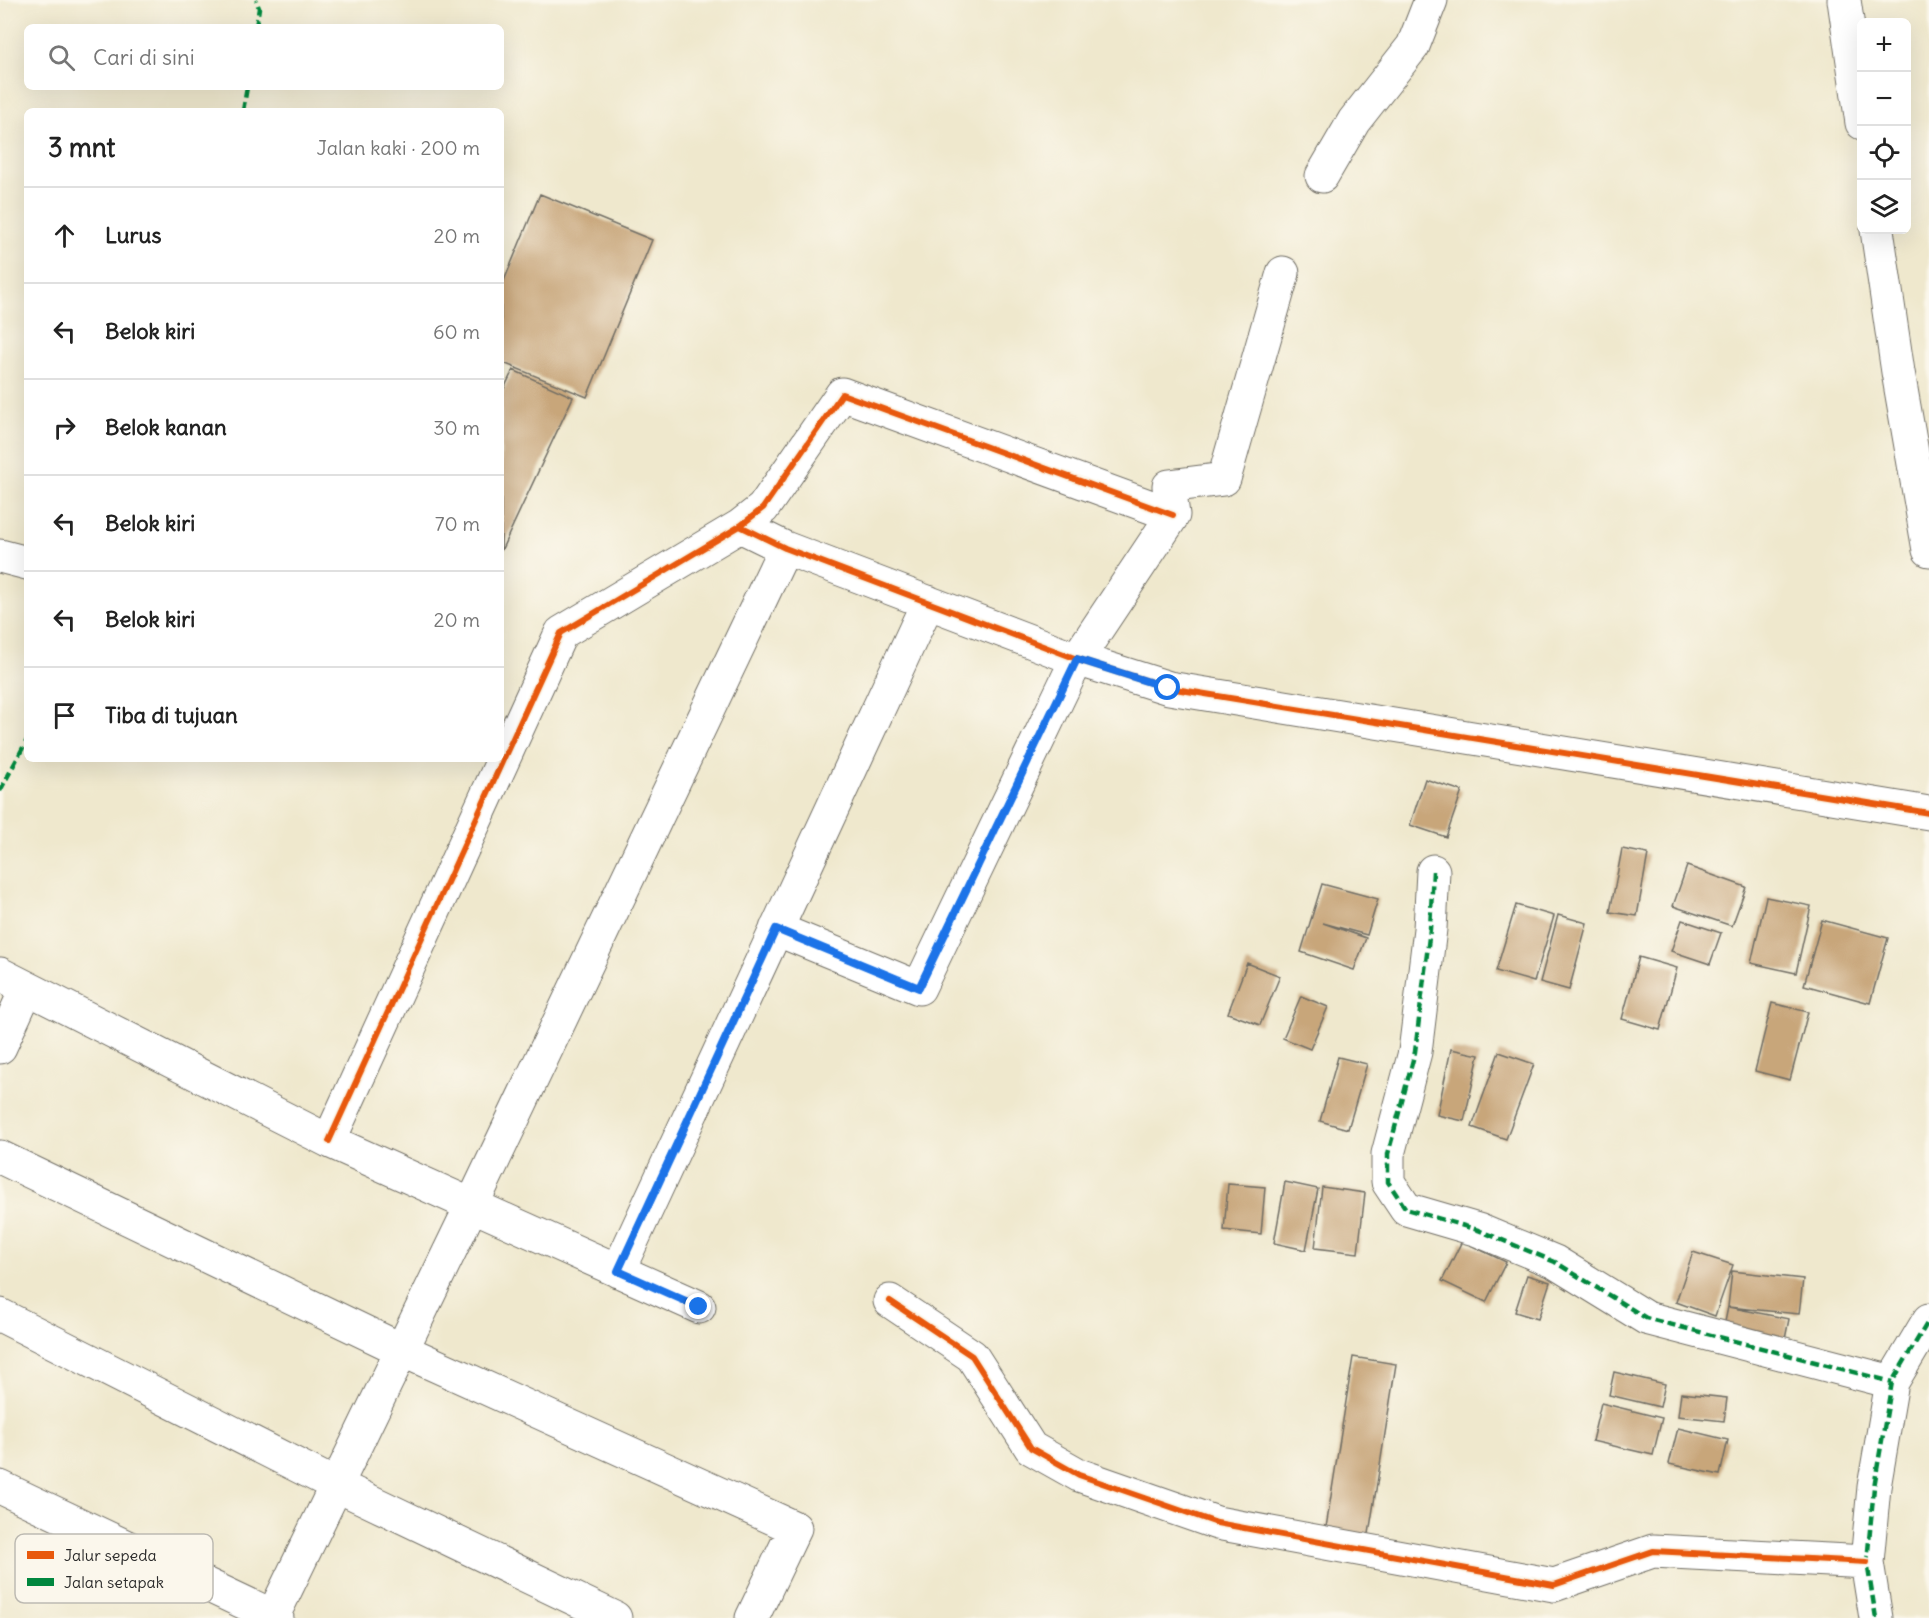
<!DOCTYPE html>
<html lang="id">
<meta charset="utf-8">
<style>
:root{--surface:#fff;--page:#f6f6f6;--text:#222;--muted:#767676;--line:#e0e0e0}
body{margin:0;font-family:Delius,sans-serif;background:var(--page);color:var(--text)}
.controls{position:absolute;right:18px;top:18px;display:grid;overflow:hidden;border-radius:9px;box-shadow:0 6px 24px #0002}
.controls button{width:54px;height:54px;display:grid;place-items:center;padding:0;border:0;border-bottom:2px solid var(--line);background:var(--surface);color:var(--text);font:30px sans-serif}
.stop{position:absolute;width:18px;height:18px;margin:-14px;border:4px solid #1a73e8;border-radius:50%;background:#fff}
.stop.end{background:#1a73e8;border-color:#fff;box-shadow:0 2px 6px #0008}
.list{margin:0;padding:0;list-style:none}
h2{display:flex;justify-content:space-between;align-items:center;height:78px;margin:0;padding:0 24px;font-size:26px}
h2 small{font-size:20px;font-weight:400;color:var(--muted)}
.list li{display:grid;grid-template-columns:39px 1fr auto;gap:18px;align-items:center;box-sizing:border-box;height:96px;padding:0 24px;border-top:2px solid var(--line)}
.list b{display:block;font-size:22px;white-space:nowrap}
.list em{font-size:20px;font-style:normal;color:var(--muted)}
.icon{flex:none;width:33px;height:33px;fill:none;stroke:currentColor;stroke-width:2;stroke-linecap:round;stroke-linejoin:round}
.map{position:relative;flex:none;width:1929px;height:1618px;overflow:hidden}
.search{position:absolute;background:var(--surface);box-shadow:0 6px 24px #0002;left:24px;top:24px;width:480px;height:66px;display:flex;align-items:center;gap:15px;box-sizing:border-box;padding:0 21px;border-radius:9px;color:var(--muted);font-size:22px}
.panel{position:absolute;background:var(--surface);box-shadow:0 6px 24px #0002;left:24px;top:108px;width:480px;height:654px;border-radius:9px}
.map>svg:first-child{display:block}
.building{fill:#c8a67a}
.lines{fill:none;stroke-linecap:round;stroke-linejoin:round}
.minor-casing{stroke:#706d64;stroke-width:35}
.minor{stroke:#fff;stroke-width:33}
.quiet{stroke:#00873e;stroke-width:4.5;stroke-dasharray:9 4.5;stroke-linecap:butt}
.cycleway-casing{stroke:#fbf7ec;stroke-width:10}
.cycleway{stroke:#e8590c;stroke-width:6}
.route{stroke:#1a73e8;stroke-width:8}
.key{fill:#fbf7ec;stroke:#bdbab2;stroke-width:1.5}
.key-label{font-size:16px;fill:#2b2b2b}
</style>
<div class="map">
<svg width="1929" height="1618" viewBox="0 0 1929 1618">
<rect width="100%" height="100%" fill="#fbf7ec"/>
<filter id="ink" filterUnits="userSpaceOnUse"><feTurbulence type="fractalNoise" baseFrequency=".0167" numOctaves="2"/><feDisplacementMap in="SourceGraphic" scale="12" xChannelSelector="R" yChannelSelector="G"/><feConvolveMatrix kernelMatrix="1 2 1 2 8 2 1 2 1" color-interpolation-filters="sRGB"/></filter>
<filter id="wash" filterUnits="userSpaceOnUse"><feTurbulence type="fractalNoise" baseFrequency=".008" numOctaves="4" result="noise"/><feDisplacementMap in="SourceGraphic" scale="24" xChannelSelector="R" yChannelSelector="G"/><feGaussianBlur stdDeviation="1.35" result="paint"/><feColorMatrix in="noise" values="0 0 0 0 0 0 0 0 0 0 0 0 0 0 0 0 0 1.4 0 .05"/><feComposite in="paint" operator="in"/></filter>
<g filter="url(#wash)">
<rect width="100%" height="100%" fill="#efe8cd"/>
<g id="blocks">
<!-- building -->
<path class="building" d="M 540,194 L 652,240 L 587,397 L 501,362 L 501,288 Z
M 513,370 L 573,397 L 501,551 L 501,395 Z
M 1425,779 L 1462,791 L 1446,837 L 1410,825 Z
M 1622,849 L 1648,854 L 1637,916 L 1610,912 Z
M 1687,866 L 1746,887 L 1732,926 L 1673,906 Z
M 1322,884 L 1378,899 L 1367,935 L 1323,923 L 1366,938 L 1354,970 L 1301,952 Z
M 1766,897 L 1811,906 L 1796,973 L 1751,963 Z
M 1516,905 L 1554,916 L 1534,982 L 1496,971 Z
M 1558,915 L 1587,923 L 1569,990 L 1540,982 Z
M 1682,920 L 1721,933 L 1710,964 L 1671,951 Z
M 1822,920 L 1888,938 L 1870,1003 L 1804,985 Z
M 1639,957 L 1677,968 L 1660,1030 L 1622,1019 Z
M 1247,963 L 1280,976 L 1260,1025 L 1228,1013 Z
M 1301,996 L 1328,1007 L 1310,1049 L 1283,1038 Z
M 1772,1003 L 1808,1012 L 1790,1080 L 1755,1071 Z
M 1451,1049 L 1479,1055 L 1464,1121 L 1437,1115 Z
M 1499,1052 L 1534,1064 L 1506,1139 L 1472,1127 Z
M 1338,1057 L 1367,1064 L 1348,1129 L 1320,1121 Z
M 1285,1182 L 1318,1189 L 1306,1250 L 1274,1243 Z
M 1228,1184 L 1265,1187 L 1261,1234 L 1224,1230 Z
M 1322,1187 L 1365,1193 L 1358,1253 L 1315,1248 Z
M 1462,1241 L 1506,1262 L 1486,1302 L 1442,1281 Z
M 1693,1252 L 1733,1265 L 1715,1316 L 1676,1302 Z
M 1732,1271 L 1803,1279 L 1799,1314 L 1728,1307 Z
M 1527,1275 L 1550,1282 L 1538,1319 L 1515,1312 Z
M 1728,1307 L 1789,1319 L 1785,1339 L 1724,1327 Z
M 1353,1357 L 1396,1364 L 1368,1540 L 1325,1534 Z
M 1614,1372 L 1665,1384 L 1660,1407 L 1609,1395 Z
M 1681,1393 L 1727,1398 L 1724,1421 L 1678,1416 Z
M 1601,1403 L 1662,1418 L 1653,1455 L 1592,1441 Z
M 1678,1428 L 1728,1440 L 1720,1475 L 1669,1464 Z"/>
</g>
</g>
<g filter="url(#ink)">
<use href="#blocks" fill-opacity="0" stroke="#706d64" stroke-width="1.5"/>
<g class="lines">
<!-- minor casing -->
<g class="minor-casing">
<path id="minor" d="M 1844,0 L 1862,123
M 1322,176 L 1354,121 L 1413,46 L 1431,0
M 1877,230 L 1898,372 L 1929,550
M 740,526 L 785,548 L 1077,659 L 1169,688 L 1929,813
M 0,556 L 27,563
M 1433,871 L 1430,929 L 1415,1052 L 1388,1154 L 1388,1182 L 1406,1209 L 1478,1230 L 1555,1262 L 1646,1318 L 1892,1382
M 776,929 L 919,988 L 1077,659 L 1173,515 L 1169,486 L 1224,479 L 1283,273
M 0,974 L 329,1141 L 699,1307
M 0,1047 L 27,988
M 329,1141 L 561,633 L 740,526 L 763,508 L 842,394 L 1173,515
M 0,1157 L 402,1350 L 795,1528 L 752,1618
M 618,1271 L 928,602
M 890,1301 L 972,1356 L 1031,1448 L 1079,1475 L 1217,1523 L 1554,1585 L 1653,1551 L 1867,1562
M 0,1315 L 336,1485 L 615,1618
M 0,1487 L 277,1618
M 272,1618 L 472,1205 L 785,548
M 1876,1618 L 1867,1562 L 1874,1487 L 1892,1382 L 1929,1320"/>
</g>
<!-- minor -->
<use href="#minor" class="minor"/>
<!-- quiet -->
<path class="quiet" d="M 256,27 L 259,8 L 256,0
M 243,111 L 247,87
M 0,791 L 27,740
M 1433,871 L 1430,929 L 1415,1052 L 1388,1154 L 1388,1182 L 1406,1209 L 1478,1230 L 1555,1262 L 1646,1318 L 1892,1382
M 1876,1618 L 1867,1562 L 1874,1487 L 1892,1382 L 1929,1320"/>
<!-- cycleway casing -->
<g class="cycleway-casing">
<path id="cycleway" d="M 740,526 L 785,548 L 1077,659 L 1169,688 L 1929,813
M 329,1141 L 561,633 L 740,526 L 763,508 L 842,394 L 1173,515
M 890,1301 L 972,1356 L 1031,1448 L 1079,1475 L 1217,1523 L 1554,1585 L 1653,1551 L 1867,1562"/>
</g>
<!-- cycleway -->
<use href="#cycleway" class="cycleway"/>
</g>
</g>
<g class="lines" filter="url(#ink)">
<!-- route -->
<path class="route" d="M 699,1307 L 618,1271 L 776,929 L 919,988 L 1077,659 L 1168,688"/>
</g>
<!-- legend -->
<rect x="15" y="1534" width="198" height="69" rx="9" class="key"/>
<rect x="27" y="1551" width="27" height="8" fill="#e8590c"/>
<rect x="27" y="1578" width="27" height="8" fill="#00873e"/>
<g class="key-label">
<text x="64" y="1561">Jalur sepeda</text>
<text x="64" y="1588">Jalan setapak</text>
</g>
</svg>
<div class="controls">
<button>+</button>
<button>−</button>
<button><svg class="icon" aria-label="locate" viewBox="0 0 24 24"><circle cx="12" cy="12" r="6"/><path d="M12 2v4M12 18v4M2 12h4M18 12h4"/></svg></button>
<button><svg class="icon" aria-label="layers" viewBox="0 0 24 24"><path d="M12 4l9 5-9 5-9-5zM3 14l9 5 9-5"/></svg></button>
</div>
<div class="stop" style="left:1168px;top:688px"></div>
<div class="stop end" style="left:699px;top:1307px"></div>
<div class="search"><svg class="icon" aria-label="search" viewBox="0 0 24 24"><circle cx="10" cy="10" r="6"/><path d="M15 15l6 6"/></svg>Cari di sini</div>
<section class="panel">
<h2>3 mnt<small>Jalan kaki · 200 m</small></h2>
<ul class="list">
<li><svg class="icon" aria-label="ahead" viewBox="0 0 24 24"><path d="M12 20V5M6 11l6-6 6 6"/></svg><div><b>Lurus</b></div><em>20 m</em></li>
<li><svg class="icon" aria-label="left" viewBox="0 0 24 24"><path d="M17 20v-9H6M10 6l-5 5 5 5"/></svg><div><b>Belok kiri</b></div><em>60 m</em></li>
<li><svg class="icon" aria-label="right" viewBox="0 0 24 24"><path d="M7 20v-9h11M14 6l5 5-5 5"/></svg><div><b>Belok kanan</b></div><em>30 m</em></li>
<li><svg class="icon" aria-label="left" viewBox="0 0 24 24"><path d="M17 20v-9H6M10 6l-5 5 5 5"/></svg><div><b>Belok kiri</b></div><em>70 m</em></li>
<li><svg class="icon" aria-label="left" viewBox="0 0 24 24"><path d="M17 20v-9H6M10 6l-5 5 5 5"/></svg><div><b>Belok kiri</b></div><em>20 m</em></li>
<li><svg class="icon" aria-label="arrive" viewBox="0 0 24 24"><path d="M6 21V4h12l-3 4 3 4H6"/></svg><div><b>Tiba di tujuan</b></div></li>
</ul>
</section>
</div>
